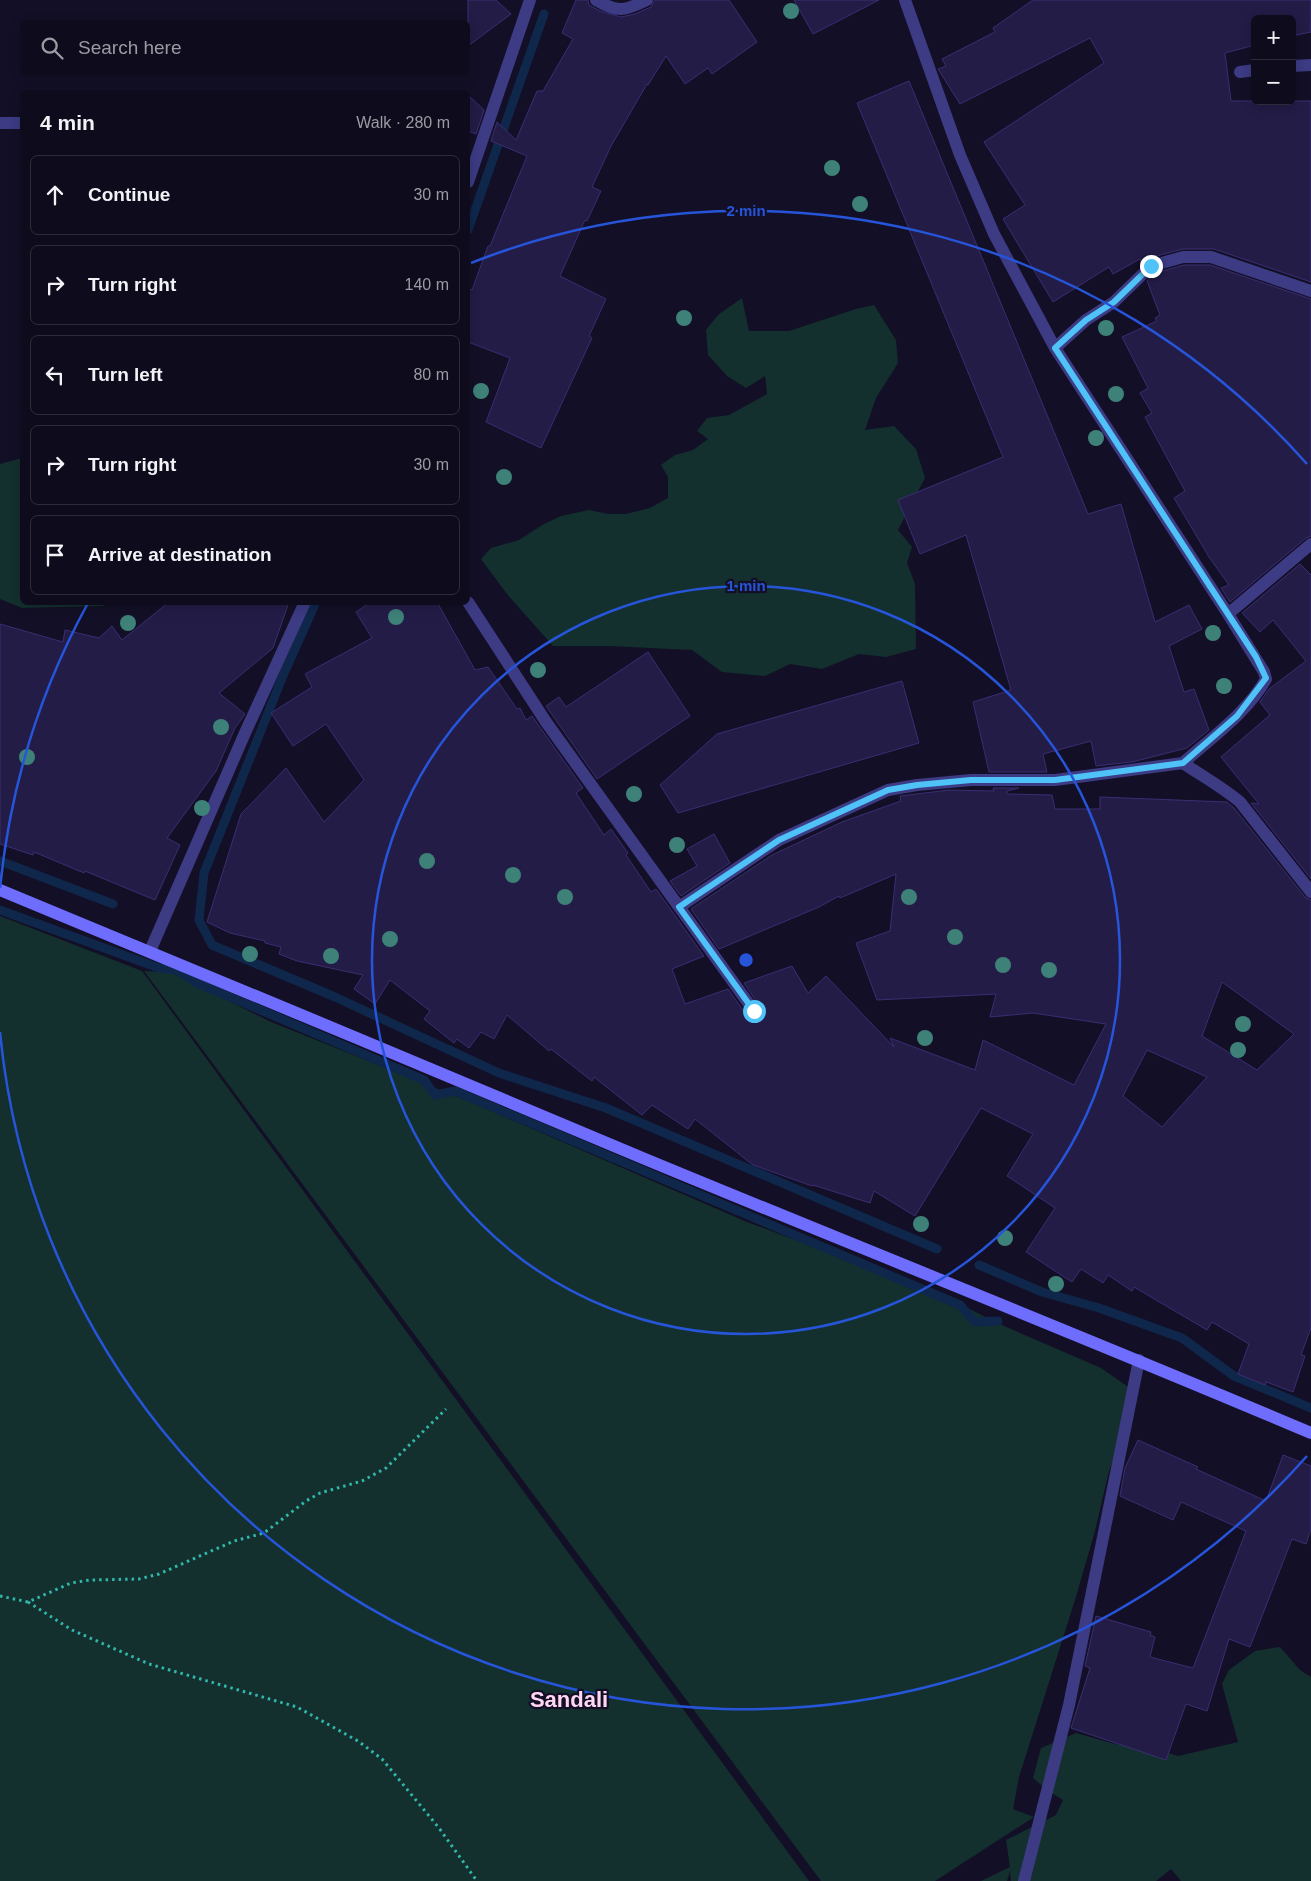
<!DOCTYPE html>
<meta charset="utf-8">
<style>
:root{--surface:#0e0b1c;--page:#1c1929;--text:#f1f3f6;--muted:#9b9ba3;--line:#2e2b3b}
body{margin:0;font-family:Arial,sans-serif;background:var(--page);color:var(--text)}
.controls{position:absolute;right:15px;top:15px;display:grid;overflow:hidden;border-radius:8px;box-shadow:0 2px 12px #0003}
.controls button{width:45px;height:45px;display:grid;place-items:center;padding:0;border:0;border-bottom:1px solid var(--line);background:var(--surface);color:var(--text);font:25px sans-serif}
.stop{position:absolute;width:15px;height:15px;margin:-11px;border:4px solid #4fc3f7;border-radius:50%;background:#fff}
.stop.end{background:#4fc3f7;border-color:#fff;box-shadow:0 1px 5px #0008}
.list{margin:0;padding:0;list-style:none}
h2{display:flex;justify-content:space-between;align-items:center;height:65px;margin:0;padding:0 20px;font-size:21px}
h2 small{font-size:16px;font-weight:400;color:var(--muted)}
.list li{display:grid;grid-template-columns:32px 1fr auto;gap:15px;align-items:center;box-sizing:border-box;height:80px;margin:0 10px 10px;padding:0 10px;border:1px solid var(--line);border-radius:8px}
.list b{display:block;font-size:19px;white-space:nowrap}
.list em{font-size:16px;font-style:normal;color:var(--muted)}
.icon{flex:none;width:28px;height:28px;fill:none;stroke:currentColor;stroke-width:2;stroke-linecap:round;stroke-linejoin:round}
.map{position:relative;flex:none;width:1311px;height:1881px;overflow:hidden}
.search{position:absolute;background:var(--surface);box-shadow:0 2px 12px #0003;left:20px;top:20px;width:450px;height:55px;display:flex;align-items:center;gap:12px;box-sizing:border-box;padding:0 18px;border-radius:8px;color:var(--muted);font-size:19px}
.panel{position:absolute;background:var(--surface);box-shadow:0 2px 12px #0003;left:20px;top:90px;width:450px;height:515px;border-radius:8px}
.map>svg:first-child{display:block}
.green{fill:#13302e}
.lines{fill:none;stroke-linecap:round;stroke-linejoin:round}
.stream{stroke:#0f274b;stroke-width:9}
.building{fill:#231c47;stroke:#3a2e73;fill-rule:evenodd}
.path{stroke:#31b7ac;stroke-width:3;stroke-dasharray:2.5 4;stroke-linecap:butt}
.lane{stroke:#3c3b84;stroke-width:12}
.street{stroke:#3c3b84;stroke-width:12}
.secondary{stroke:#6e6dfd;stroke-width:12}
.tree{fill:#3e8178}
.route{stroke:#4fc3f7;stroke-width:6}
.ring{fill:none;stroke:#2655da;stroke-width:2.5}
.labels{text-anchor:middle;stroke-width:4.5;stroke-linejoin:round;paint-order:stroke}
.district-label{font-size:22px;font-weight:bold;fill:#ffd7f1;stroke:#130f26}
.centre{fill:#2655da;stroke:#130f26;stroke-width:2.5}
.ring-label{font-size:15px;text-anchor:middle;font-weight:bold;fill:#2655da;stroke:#130f26;stroke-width:4.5;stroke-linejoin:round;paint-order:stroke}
</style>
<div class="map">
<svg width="1311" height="1881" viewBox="0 0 1311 1881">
<rect width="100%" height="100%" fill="#130f26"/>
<!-- green -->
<path class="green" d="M 742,298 L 749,331 L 789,331 L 856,309 L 874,305 L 896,340 L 898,363 L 876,398 L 865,430 L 894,426 L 916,449 L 925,478 L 898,530 L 912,547 L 907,563 L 915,584 L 916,649 L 886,657 L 859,654 L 822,669 L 790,664 L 765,676 L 722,672 L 692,650 L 609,646 L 553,646 L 507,594 L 481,559 L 491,548 L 519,540 L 544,524 L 561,516 L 589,510 L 608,514 L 626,514 L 650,508 L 668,498 L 668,477 L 661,465 L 675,455 L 693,450 L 708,439 L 697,431 L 707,418 L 729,415 L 767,394 L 765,376 L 746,388 L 727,376 L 708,355 L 706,330 L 718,315 Z
M 22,458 L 22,602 L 113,603 L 102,606 L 22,608 L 0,599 L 0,464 Z
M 0,916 L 142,971 L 809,1881 L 0,1881 Z
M 144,971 L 170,972 L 269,1021 L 475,1104 L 747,1222 L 806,1244 L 858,1257 L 895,1281 L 947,1298 L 1004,1326 L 1101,1368 L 1134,1391 L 1108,1475 L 1095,1531 L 1075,1600 L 1019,1777 L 1013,1809 L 1034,1817 L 935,1881 L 821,1881 Z
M 1280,1647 L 1300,1670 L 1311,1677 L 1311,1881 L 1181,1881 L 1171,1869 L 1156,1881 L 1011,1881 L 1010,1871 L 1007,1881 L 981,1881 L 1010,1867 L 1006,1840 L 1056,1815 L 1063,1800 L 1047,1790 L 1033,1778 L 1041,1748 L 1076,1733 L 1115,1744 L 1154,1749 L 1178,1756 L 1238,1742 L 1222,1684 L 1229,1670 L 1255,1651 Z"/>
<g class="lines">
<!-- stream -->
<path class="stream" d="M 468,230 L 544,14
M 316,602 L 282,678 L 204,873 L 199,920 L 212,945 L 335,997 L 499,1073 L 606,1108 L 937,1249
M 0,861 L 113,904
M 0,910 L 159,968 L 177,970 L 195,982 L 424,1080 L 435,1095 L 455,1091 L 960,1305 L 975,1322 L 998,1321
M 979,1265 L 1042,1292 L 1099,1308 L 1182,1338 L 1234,1376 L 1311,1408"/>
</g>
<!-- building -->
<path class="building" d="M 468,0 L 496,0 L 511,14 L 468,46 Z
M 576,0 L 588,0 L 589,5 L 600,11 L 621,17 L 635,14 L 651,7 L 655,0 L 729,0 L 757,42 L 712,74 L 708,68 L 685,84 L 666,56 L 648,85 L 647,84 L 611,146 L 592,187 L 601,191 L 587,221 L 585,220 L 560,276 L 606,299 L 589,336 L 592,338 L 541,448 L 486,422 L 510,358 L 468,342 L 468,288 L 472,290 L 488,246 L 490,246 L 527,156 L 491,141 L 497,122 L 516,140 L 537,91 L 543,91 L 573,39 L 562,33 Z
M 794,0 L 879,0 L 813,34 Z
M 1033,0 L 1311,0 L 1311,32 L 1292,36 L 1292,19 L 1255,19 L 1255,45 L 1225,53 L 1231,101 L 1311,101 L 1311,282 L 1214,249 L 1183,249 L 1149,258 L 1141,264 L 1140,259 L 1113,274 L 1109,267 L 1053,302 L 1003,219 L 1025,205 L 984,142 L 1104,63 L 1090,38 L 960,104 L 938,69 L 946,66 L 942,59 L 995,32 L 993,28 Z
M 909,81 L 1088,514 L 1121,504 L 1155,622 L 1189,605 L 1202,629 L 1169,646 L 1184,692 L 1194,689 L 1209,730 L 1187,748 L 1132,762 L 1096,766 L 1091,741 L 1043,754 L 1047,772 L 989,772 L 973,702 L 1011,690 L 966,535 L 920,554 L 898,500 L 1003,457 L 857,103 Z
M 468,95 L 484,110 L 476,134 L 468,131 Z
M 1184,265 L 1210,265 L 1311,299 L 1311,536 L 1306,538 L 1230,602 L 1221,588 L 1229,585 L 1209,557 L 1174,498 L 1185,491 L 1145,417 L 1152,413 L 1140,393 L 1148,388 L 1122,337 L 1157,321 L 1155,318 L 1160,315 L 1147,281 L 1155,273 Z
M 1300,564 L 1311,575 L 1311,879 L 1251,803 L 1259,804 L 1221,757 L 1270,715 L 1260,702 L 1269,689 L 1306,661 L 1273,620 L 1260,632 L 1242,613 Z
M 169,602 L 289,602 L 273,648 L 219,693 L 245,714 L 235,728 L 216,771 L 167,838 L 180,845 L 155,900 L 85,871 L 84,873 L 34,852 L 33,855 L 0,844 L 0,624 L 63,642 L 65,630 L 99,638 L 112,626 L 122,640 Z
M 371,602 L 437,602 L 475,670 L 488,667 L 517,709 L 520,708 L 526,720 L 532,716 L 583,788 L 576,793 L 604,835 L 611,829 L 628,853 L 626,855 L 651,892 L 656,889 L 704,956 L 672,969 L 685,1004 L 728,989 L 747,1016 L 755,1019 L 761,1015 L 762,1010 L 744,983 L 792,966 L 808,993 L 826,976 L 894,1047 L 890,1038 L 975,1070 L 983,1040 L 1074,1085 L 1106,1024 L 1033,1013 L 990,1017 L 996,994 L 877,1000 L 856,943 L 890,931 L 896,874 L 840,898 L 839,896 L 819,907 L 719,949 L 691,909 L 772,855 L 842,822 L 901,801 L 900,796 L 949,790 L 994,791 L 993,788 L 1019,788 L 1007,791 L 1007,794 L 1052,795 L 1055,809 L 1100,809 L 1100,797 L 1227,802 L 1234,808 L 1305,897 L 1311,900 L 1311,1328 L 1301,1355 L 1305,1356 L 1293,1392 L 1266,1382 L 1265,1385 L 1238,1374 L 1249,1344 L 1212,1322 L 1207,1330 L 1134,1287 L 1132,1291 L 1108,1275 L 1103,1283 L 1081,1269 L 1072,1282 L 1026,1252 L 1055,1208 L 1007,1176 L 1033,1134 L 981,1108 L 915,1216 L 874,1191 L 870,1203 L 813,1185 L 812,1186 L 753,1165 L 695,1119 L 688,1129 L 652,1105 L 642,1115 L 594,1077 L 592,1081 L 551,1049 L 549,1051 L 507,1015 L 494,1039 L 481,1032 L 469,1048 L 457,1039 L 454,1043 L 424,1019 L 430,1011 L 390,980 L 375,1004 L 354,989 L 363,975 L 297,961 L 279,954 L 281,947 L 265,943 L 265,941 L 230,933 L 207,922 L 241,814 L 286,768 L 324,822 L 364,780 L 326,724 L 293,746 L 271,713 L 312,687 L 305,674 L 372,638 L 356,612 ZM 1222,982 L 1294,1034 L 1257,1070 L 1202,1036 ZM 1147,1050 L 1207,1077 L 1162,1127 L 1123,1096 Z
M 648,652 L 690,716 L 597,779 L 546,706 L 559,697 L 566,707 Z
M 902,681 L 919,743 L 678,813 L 660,785 L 717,734 Z
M 714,834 L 730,863 L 681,896 L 670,881 L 697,866 L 687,849 Z
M 1138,1440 L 1198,1467 L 1196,1469 L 1266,1501 L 1283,1455 L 1311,1466 L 1311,1529 L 1306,1544 L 1292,1539 L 1250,1647 L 1229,1639 L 1207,1711 L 1186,1704 L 1166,1760 L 1071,1728 L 1090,1668 L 1085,1666 L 1096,1616 L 1151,1632 L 1150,1635 L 1155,1637 L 1150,1657 L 1193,1668 L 1246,1531 L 1181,1502 L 1173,1520 L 1120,1496 L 1125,1468 Z"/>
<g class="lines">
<!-- path -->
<path class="path" d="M 0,1596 L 28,1602 L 71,1583 L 90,1580 L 139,1579 L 159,1574 L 234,1541 L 264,1533 L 306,1501 L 320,1493 L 362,1481 L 386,1468 L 446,1409
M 28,1602 L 72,1630 L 149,1664 L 297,1707 L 358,1741 L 382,1759 L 439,1828 L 477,1881"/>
<!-- lane -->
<path class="lane" d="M 1024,1881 L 1069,1705 L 1139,1360"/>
<!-- street -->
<path class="street" d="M 596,0 C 618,13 625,11 647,0
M 905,0 L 960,155 L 994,234 L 1055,348 L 1228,614 L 1264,672 L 1266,679 C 1247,713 1212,737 1183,763
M 1292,66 L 1311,65
M 1240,72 L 1255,70
M 0,123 L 22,123
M 468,182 L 530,0
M 1055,348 L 1086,320 L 1114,302 L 1151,266 L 1183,257 L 1211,257 L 1311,291
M 468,602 L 546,722 L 754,1011
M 1228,614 L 1311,544
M 679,907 L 779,840 L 888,790 L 917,785 L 971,780 L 1055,780 L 1183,763 C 1202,776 1222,787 1240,802 L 1311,892
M 150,951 L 245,733 L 305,602"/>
<!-- secondary -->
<path class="secondary" d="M 0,890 C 216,978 430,1069 645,1159 C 867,1251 1090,1339 1311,1433"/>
</g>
<!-- trees -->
<g class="tree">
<circle cx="791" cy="11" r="8"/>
<circle cx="832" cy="168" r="8"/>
<circle cx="860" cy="204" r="8"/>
<circle cx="684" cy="318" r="8"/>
<circle cx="1106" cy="328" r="8"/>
<circle cx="481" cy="391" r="8"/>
<circle cx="1116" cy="394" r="8"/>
<circle cx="1096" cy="438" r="8"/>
<circle cx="504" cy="477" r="8"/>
<circle cx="396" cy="617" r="8"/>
<circle cx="128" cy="623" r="8"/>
<circle cx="1213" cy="633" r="8"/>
<circle cx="538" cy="670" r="8"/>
<circle cx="1224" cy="686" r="8"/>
<circle cx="221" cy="727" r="8"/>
<circle cx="27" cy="757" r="8"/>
<circle cx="634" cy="794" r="8"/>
<circle cx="202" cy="808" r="8"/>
<circle cx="677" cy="845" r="8"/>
<circle cx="427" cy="861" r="8"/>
<circle cx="513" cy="875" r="8"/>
<circle cx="565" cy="897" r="8"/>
<circle cx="909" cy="897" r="8"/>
<circle cx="955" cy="937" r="8"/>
<circle cx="390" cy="939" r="8"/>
<circle cx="250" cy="954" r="8"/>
<circle cx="331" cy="956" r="8"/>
<circle cx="1003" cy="965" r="8"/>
<circle cx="1049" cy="970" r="8"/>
<circle cx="1243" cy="1024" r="8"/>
<circle cx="925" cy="1038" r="8"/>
<circle cx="1238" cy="1050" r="8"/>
<circle cx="921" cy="1224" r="8"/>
<circle cx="1005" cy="1238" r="8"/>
<circle cx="1056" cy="1284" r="8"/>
</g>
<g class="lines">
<!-- route -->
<path class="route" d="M 754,1011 L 679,907 L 779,840 L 888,790 L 917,785 L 971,780 L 1055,780 L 1183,763 L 1237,716 L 1266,678 L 1256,657 L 1228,614 L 1055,348 L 1086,320 L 1114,302 L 1151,266"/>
</g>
<!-- distance rings -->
<g class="ring">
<circle cx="746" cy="960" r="374"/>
<path d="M1307 1456A749 749 0 0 1 0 1032M0 888A749 749 0 0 1 88 603M471 263A749 749 0 0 1 1307 464"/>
</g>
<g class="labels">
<!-- district labels -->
<g class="district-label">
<text x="569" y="1707">Sandali</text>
</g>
</g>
<circle cx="746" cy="960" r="8" class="centre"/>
<g class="ring-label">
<text x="746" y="216">2 min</text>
<text x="746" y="591">1 min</text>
</g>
</svg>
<div class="controls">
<button>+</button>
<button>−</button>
</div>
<div class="stop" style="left:754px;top:1011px"></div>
<div class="stop end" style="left:1151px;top:266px"></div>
<div class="search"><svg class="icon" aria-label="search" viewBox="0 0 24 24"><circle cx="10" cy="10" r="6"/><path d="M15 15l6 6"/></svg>Search here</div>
<section class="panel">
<h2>4 min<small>Walk · 280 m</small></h2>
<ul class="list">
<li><svg class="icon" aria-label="ahead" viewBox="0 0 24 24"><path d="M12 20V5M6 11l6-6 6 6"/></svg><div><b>Continue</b></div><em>30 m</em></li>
<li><svg class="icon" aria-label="right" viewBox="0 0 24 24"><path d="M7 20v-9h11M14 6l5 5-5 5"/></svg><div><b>Turn right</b></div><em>140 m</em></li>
<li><svg class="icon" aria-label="left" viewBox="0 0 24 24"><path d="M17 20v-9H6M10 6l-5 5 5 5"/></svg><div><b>Turn left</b></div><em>80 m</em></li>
<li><svg class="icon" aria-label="right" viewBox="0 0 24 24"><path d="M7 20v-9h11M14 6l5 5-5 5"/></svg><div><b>Turn right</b></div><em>30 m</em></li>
<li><svg class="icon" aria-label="arrive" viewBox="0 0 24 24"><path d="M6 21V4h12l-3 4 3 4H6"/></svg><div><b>Arrive at destination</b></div></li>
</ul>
</section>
</div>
